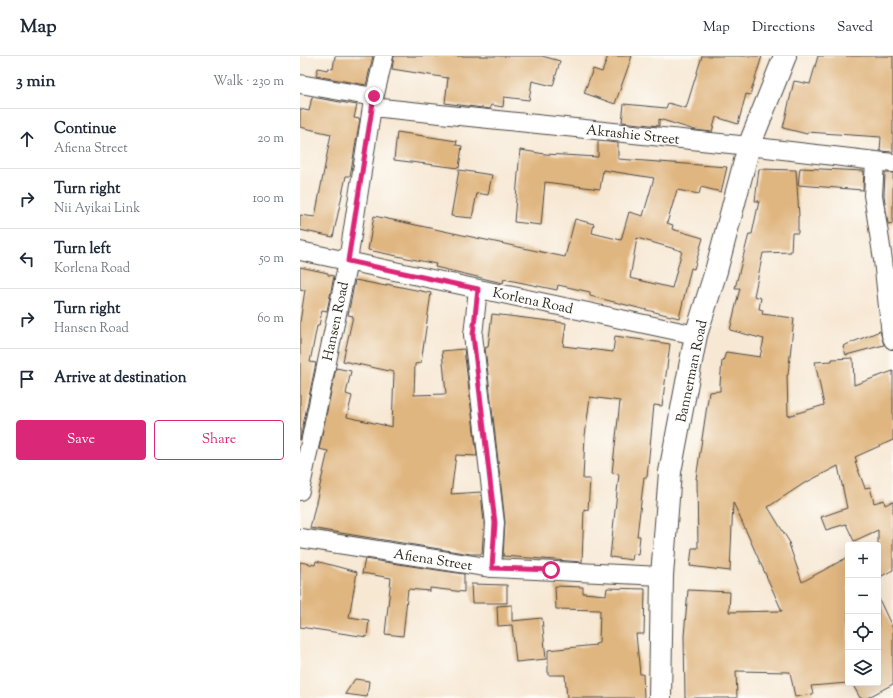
<!DOCTYPE html>
<meta charset="utf-8">
<style>
:root{--surface:#fff;--page:#f6f6f7;--text:#1f2937;--muted:#747a83;--line:#e0e1e3;--accent:#db2777}
body{margin:0;font-family:"Sorts Mill Goudy",serif;background:var(--page);color:var(--text)}
.controls{position:absolute;right:12px;bottom:12px;display:grid;overflow:hidden;border-radius:4px;box-shadow:0 4px 16px #0002}
.controls button{width:36px;height:36px;display:grid;place-items:center;padding:0;border:0;border-bottom:1px solid var(--line);background:var(--surface);color:var(--text);font:20px sans-serif}
.stop{position:absolute;width:12px;height:12px;margin:-9px;border:3px solid #db2777;border-radius:50%;background:#fff}
.stop.end{background:#db2777;border-color:#fff;box-shadow:0 1px 4px #0008}
.list{margin:0;padding:0;list-style:none}
h2{display:flex;justify-content:space-between;align-items:center;height:52px;margin:0;padding:0 16px;font-size:17px}
h2 small{font-size:13px;font-weight:400;color:var(--muted)}
.list li{display:grid;grid-template-columns:26px 1fr auto;gap:12px;align-items:center;box-sizing:border-box;height:60px;padding:0 16px;border-top:1px solid var(--line)}
.list b{display:block;font-size:15px;white-space:nowrap}
.list p{margin:0;font-size:13px;white-space:nowrap;color:var(--muted)}
.list em{font-size:13px;font-style:normal;color:var(--muted)}
.actions{display:flex;gap:8px;padding:12px 16px}
.actions a{flex:1;padding:9px 0;border:1px solid var(--accent);border-radius:4px;text-align:center;font-size:14px;color:var(--accent)}
.actions .main{background:var(--accent);color:#fff}
.icon{flex:none;width:22px;height:22px;fill:none;stroke:currentColor;stroke-width:2;stroke-linecap:round;stroke-linejoin:round}
.map{position:relative;flex:none;width:593px;height:642px;overflow:hidden}
header{display:flex;align-items:center;gap:24px;box-sizing:border-box;height:56px;padding:0 20px;background:var(--surface);border-bottom:1px solid var(--line)}
header strong{font-size:19px}
nav{display:flex;gap:22px;margin-inline-start:auto;font-size:14px}
main{display:flex}
aside{flex:1;background:var(--surface)}
.map>svg:first-child{display:block}
.building{fill:#e0b680;fill-rule:evenodd}
.lines{fill:none;stroke-linecap:round;stroke-linejoin:round}
.minor-casing{stroke:#4a4744;stroke-width:20}
.tertiary-casing{stroke:#4a4744;stroke-width:24}
.minor{stroke:#fff;stroke-width:18}
.tertiary{stroke:#fff;stroke-width:22}
.route{stroke:#db2777;stroke-width:5}
.labels{text-anchor:middle;stroke-width:3;stroke-linejoin:round;paint-order:stroke}
.street-label{font-size:14px;fill:#2b2b2b;stroke:#fdfcf7}
</style>
<header>
<strong>Map</strong>
<nav><a>Map</a><a>Directions</a><a>Saved</a></nav>
</header>
<main>
<aside>
<h2>3 min<small>Walk · 230 m</small></h2>
<ul class="list">
<li><svg class="icon" aria-label="ahead" viewBox="0 0 24 24"><path d="M12 20V5M6 11l6-6 6 6"/></svg><div><b>Continue</b><p>Afiena Street</p></div><em>20 m</em></li>
<li><svg class="icon" aria-label="right" viewBox="0 0 24 24"><path d="M7 20v-9h11M14 6l5 5-5 5"/></svg><div><b>Turn right</b><p>Nii Ayikai Link</p></div><em>100 m</em></li>
<li><svg class="icon" aria-label="left" viewBox="0 0 24 24"><path d="M17 20v-9H6M10 6l-5 5 5 5"/></svg><div><b>Turn left</b><p>Korlena Road</p></div><em>50 m</em></li>
<li><svg class="icon" aria-label="right" viewBox="0 0 24 24"><path d="M7 20v-9h11M14 6l5 5-5 5"/></svg><div><b>Turn right</b><p>Hansen Road</p></div><em>60 m</em></li>
<li><svg class="icon" aria-label="arrive" viewBox="0 0 24 24"><path d="M6 21V4h12l-3 4 3 4H6"/></svg><div><b>Arrive at destination</b></div></li>
</ul>
<div class="actions"><a class="main">Save</a><a>Share</a></div>
</aside>
<div class="map">
<svg width="593" height="642" viewBox="0 0 593 642">
<rect width="100%" height="100%" fill="#fdfcf7"/>
<filter id="ink" filterUnits="userSpaceOnUse"><feTurbulence type="fractalNoise" baseFrequency=".025" numOctaves="2"/><feDisplacementMap in="SourceGraphic" scale="8" xChannelSelector="R" yChannelSelector="G"/><feConvolveMatrix kernelMatrix="1 2 1 2 8 2 1 2 1" color-interpolation-filters="sRGB"/></filter>
<filter id="wash" filterUnits="userSpaceOnUse"><feTurbulence type="fractalNoise" baseFrequency=".012" numOctaves="4" result="noise"/><feDisplacementMap in="SourceGraphic" scale="16" xChannelSelector="R" yChannelSelector="G"/><feGaussianBlur stdDeviation="0.9" result="paint"/><feColorMatrix in="noise" values="0 0 0 0 0 0 0 0 0 0 0 0 0 0 0 0 0 1.4 0 .05"/><feComposite in="paint" operator="in"/></filter>
<g filter="url(#wash)">
<rect width="100%" height="100%" fill="#f7e8d4"/>
<g id="blocks">
<!-- building -->
<path class="building" d="M 35,0 L 73,0 L 66,29 L 16,20 L 18,12 L 27,14 L 28,12 L 33,13 Z
M 94,0 L 242,0 L 260,5 L 253,30 L 232,25 L 229,44 L 204,41 L 203,51 L 191,49 L 190,53 L 145,47 L 148,22 L 92,13 Z
M 308,0 L 332,0 L 315,48 L 284,37 L 293,13 L 302,16 Z
M 402,0 L 462,0 L 450,39 L 446,38 L 438,68 L 416,61 L 412,76 L 395,74 L 359,63 L 359,70 L 322,66 L 324,48 L 366,52 L 368,47 L 386,52 Z
M 518,0 L 593,0 L 593,96 L 580,95 L 581,81 L 507,76 L 507,78 L 483,72 L 494,25 L 510,28 Z
M 12,41 L 57,49 L 54,62 L 60,63 L 50,120 L 46,120 L 33,181 L 0,174 L 0,159 L 15,161 L 31,78 L 0,71 L 0,53 L 9,55 Z
M 97,76 L 157,85 L 156,89 L 162,90 L 159,112 L 94,104 Z
M 298,85 L 318,87 L 318,103 L 427,111 L 421,136 L 401,131 L 399,138 L 377,134 L 367,167 L 373,169 L 372,173 L 403,182 L 394,213 L 391,212 L 379,262 L 290,240 L 290,236 L 258,229 L 257,234 L 204,223 L 203,227 L 135,211 L 136,208 L 68,194 L 74,160 L 265,201 L 275,163 L 294,168 L 292,177 L 321,184 L 329,156 L 343,160 L 354,122 L 303,114 L 300,133 L 245,126 L 241,169 L 214,166 L 220,94 L 245,98 L 298,101 ZM 337,182 L 382,195 L 372,232 L 330,222 Z
M 500,112 L 564,115 L 563,134 L 498,129 Z
M 459,113 L 496,114 L 499,160 L 498,160 L 498,177 L 492,177 L 491,196 L 463,197 L 454,240 L 461,242 L 459,253 L 463,254 L 462,258 L 494,262 L 488,319 L 487,319 L 488,360 L 524,349 L 515,306 L 532,305 L 532,303 L 553,302 L 554,329 L 593,315 L 593,384 L 555,401 L 557,406 L 555,406 L 565,432 L 570,431 L 574,447 L 584,444 L 585,449 L 593,445 L 593,514 L 578,522 L 578,474 L 554,485 L 546,468 L 526,474 L 521,461 L 547,452 L 538,410 L 503,428 L 468,451 L 490,487 L 489,488 L 502,526 L 548,501 L 548,627 L 511,630 L 513,638 L 495,641 L 490,616 L 436,615 L 437,642 L 385,642 L 384,580 L 388,534 L 430,536 L 429,556 L 482,555 L 433,446 L 430,515 L 390,510 L 392,492 L 398,492 L 397,423 L 396,423 L 409,336 L 420,335 L 420,328 L 422,305 L 423,305 L 426,296 L 460,301 L 464,283 L 430,274 L 440,232 L 435,232 L 449,178 L 452,178 L 459,145 L 455,145 Z
M 159,114 L 192,119 L 188,139 L 177,137 L 172,162 L 151,160 Z
M 585,117 L 593,117 L 593,167 L 588,168 L 584,139 Z
M 0,211 L 28,217 L 28,219 L 34,220 L 27,255 L 22,254 L 19,270 L 17,270 L 10,306 L 16,307 L 0,384 L 0,266 L 5,234 L 0,233 Z
M 55,224 L 86,230 L 86,228 L 131,237 L 121,307 L 115,308 L 114,339 L 146,338 L 142,295 L 164,293 L 177,400 L 156,399 L 151,438 L 181,436 L 184,467 L 182,498 L 170,498 L 10,472 L 28,395 L 19,393 L 36,312 L 51,315 L 46,338 L 52,340 L 47,361 L 92,371 L 94,316 L 43,305 L 53,260 L 48,259 Z
M 192,258 L 266,267 L 263,290 L 313,296 L 315,280 L 370,288 L 362,350 L 354,349 L 347,421 L 344,421 L 337,480 L 340,480 L 338,499 L 333,498 L 332,504 L 310,501 L 319,418 L 312,417 L 320,345 L 290,341 L 285,380 L 283,423 L 290,423 L 288,454 L 284,453 L 282,506 L 203,500 L 205,466 L 185,292 L 188,291 Z
M 580,275 L 584,289 L 546,299 L 543,290 Z
M 65,503 L 164,518 L 164,536 L 130,532 L 130,535 L 108,533 L 103,580 L 85,578 L 91,522 L 62,517 Z
M 16,505 L 57,516 L 49,561 L 69,564 L 67,581 L 0,571 L 0,506 L 15,509 Z
M 171,528 L 207,529 L 207,547 L 172,547 Z
M 255,530 L 283,531 L 283,537 L 306,539 L 307,532 L 345,533 L 344,578 L 336,578 L 340,618 L 343,618 L 344,642 L 267,642 L 265,619 L 248,619 L 248,594 L 296,589 L 295,588 L 299,587 L 300,554 L 256,553 Z
M 578,541 L 593,573 L 593,628 L 567,642 L 560,642 L 552,627 L 578,627 Z
M 212,549 L 212,565 L 242,562 L 246,603 L 216,606 L 212,569 L 198,570 L 197,550 Z
M 55,623 L 69,625 L 67,641 L 45,638 Z"/>
</g>
</g>
<g filter="url(#ink)">
<use href="#blocks" fill-opacity="0" stroke="#4a4744" stroke-width="1"/>
<g class="lines">
<!-- minor casing -->
<g class="minor-casing">
<path id="minor" d="M 0,28 L 74,41
M 72,51 L 449,90 L 593,107
M 575,106 L 573,139 L 583,204 L 591,279 L 593,284
M 0,195 L 396,279
M 178,233 L 173,279 L 195,467 L 192,512
M 0,435 L 48,205 L 72,51 L 84,0
M 0,482 L 192,512 L 362,520"/>
</g>
<!-- tertiary casing -->
<g class="tertiary-casing">
<path id="tertiary" d="M 360,642 L 362,520 L 370,416 L 396,279 L 416,215 L 449,90 L 485,0"/>
</g>
<!-- minor -->
<use href="#minor" class="minor"/>
<!-- tertiary -->
<use href="#tertiary" class="tertiary"/>
</g>
</g>
<g class="lines" filter="url(#ink)">
<!-- route -->
<path class="route" d="M 74,40 L 48,205 L 178,233 L 173,279 L 195,467 L 192,512 L 251,514"/>
</g>
<g class="labels">
<!-- street labels -->
<g class="street-label">
<text transform="translate(333 78) rotate(6)" y="5">Akrashie Street</text>
<text transform="translate(233 244) rotate(12)" y="5">Korlena Road</text>
<text transform="translate(35 265) rotate(-78)" y="5">Hansen Road</text>
<text transform="translate(391 315) rotate(-78)" y="5">Bannerman Road</text>
<text transform="translate(133 503) rotate(9)" y="5">Afiena Street</text>
</g>
</g>
</svg>
<div class="controls">
<button>+</button>
<button>−</button>
<button><svg class="icon" aria-label="locate" viewBox="0 0 24 24"><circle cx="12" cy="12" r="6"/><path d="M12 2v4M12 18v4M2 12h4M18 12h4"/></svg></button>
<button><svg class="icon" aria-label="layers" viewBox="0 0 24 24"><path d="M12 4l9 5-9 5-9-5zM3 14l9 5 9-5"/></svg></button>
</div>
<div class="stop" style="left:251px;top:514px"></div>
<div class="stop end" style="left:74px;top:40px"></div>
</div>
</main>
